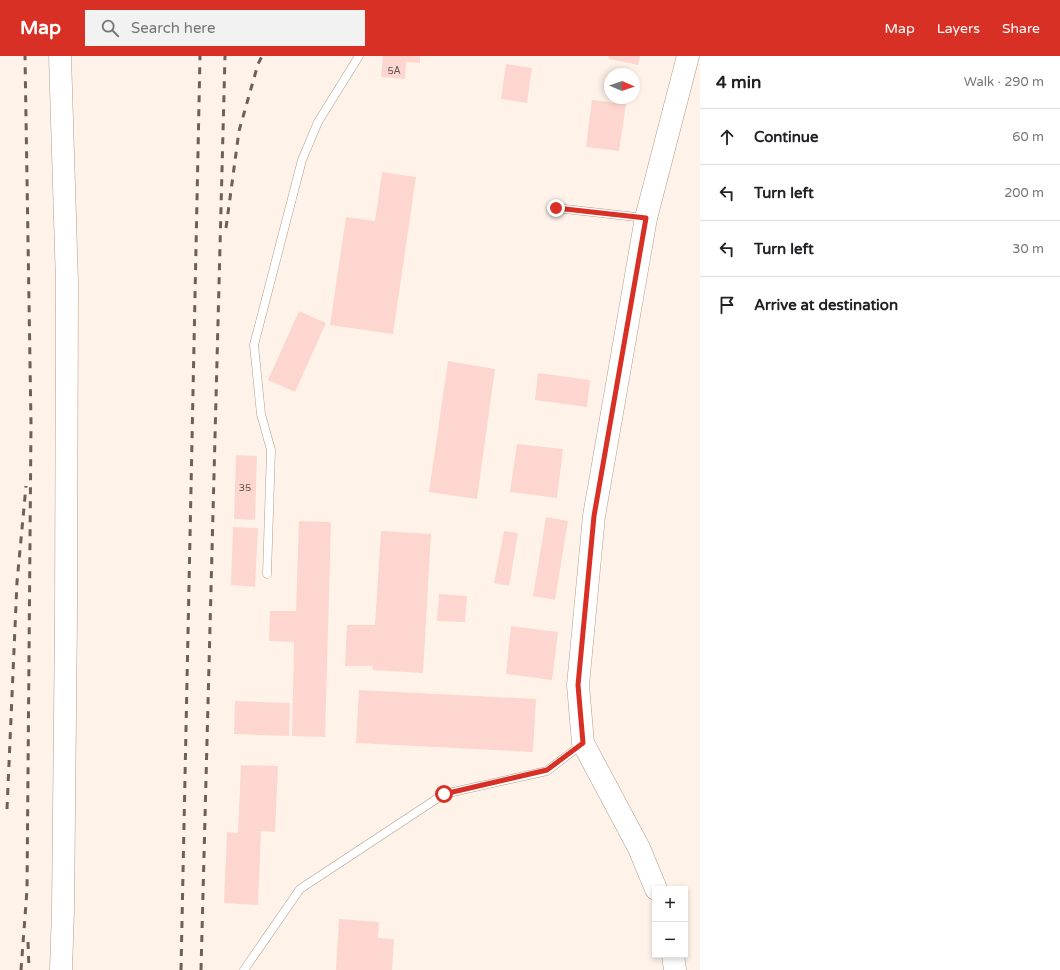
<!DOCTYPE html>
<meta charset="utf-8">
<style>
:root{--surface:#fff;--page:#f2f2f2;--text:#202124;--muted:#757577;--line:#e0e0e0;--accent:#d93025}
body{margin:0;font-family:"Varela Round",sans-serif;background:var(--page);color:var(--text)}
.controls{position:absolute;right:12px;bottom:12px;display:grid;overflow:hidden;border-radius:0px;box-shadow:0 2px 6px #0003}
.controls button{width:36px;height:36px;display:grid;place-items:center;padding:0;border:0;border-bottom:1px solid var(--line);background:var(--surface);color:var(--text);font:20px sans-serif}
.compass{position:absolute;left:604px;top:12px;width:36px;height:36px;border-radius:50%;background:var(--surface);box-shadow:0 2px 6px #0003;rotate:92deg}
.stop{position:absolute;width:12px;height:12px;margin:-9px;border:3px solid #d93025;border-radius:50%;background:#fff}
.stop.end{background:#d93025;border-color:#fff;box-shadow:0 1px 4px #0008}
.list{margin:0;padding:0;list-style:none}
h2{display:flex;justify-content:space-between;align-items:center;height:52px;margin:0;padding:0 16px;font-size:17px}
h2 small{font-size:13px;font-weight:400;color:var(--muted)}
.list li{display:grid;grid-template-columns:26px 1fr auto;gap:12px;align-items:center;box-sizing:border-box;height:56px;padding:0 16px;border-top:1px solid var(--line)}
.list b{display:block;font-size:15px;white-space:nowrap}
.list em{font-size:13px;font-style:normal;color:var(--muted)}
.icon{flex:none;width:22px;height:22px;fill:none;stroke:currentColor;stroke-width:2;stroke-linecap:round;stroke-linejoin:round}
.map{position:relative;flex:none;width:700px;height:914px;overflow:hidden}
header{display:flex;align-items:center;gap:24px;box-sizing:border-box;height:56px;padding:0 20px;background:var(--accent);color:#fff}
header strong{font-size:19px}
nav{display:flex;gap:22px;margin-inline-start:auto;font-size:14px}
.search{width:280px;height:36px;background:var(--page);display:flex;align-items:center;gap:10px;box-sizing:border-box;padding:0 14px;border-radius:0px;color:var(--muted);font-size:15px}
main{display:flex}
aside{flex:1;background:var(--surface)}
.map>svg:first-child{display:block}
.building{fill:#fdd6d0}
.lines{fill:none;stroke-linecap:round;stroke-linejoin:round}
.lane-casing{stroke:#b09c8d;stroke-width:9}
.secondary-casing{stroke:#b09c8d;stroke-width:23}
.highway-casing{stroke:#b09c8d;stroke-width:23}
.lane{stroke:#fff;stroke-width:8}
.secondary{stroke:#fff;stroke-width:22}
.highway{stroke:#fff;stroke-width:22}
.rail{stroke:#69615a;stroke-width:3;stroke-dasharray:7 7;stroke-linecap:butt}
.route{stroke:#d93025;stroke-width:5}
.labels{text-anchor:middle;stroke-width:3.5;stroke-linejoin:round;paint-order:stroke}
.number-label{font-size:10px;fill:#64554f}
</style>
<header>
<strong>Map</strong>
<div class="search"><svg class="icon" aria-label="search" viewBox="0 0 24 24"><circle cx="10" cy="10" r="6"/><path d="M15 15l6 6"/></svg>Search here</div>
<nav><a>Map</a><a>Layers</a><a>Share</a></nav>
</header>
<main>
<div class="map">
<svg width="700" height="914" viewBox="0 0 700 914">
<rect width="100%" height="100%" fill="#fff3e9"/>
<!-- building -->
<path class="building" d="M 383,0 L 420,0 L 420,7 L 406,6 L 405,23 L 381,21 Z
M 609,0 L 640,0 L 638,9 L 609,3 Z
M 506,8 L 532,12 L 527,47 L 501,43 Z
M 592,44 L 626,48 L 619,95 L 586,91 Z
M 382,116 L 416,121 L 393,278 L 330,269 L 346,161 L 375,165 Z
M 299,255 L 326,267 L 295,336 L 268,324 Z
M 448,305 L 495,313 L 477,443 L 429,436 Z
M 538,317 L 590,324 L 587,351 L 535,344 Z
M 517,388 L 563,393 L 557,442 L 510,436 Z
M 236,399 L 257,400 L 255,464 L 234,463 Z
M 546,461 L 568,465 L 555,544 L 533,540 Z
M 299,465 L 331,466 L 325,681 L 292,680 L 294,586 L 269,585 L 270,555 L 296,555 Z
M 233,471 L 258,472 L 255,531 L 231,529 Z
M 381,475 L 431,478 L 423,617 L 372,614 L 373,610 L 345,610 L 347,569 L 375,569 Z
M 504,475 L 518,477 L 509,530 L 494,527 Z
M 439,538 L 467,540 L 465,566 L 437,565 Z
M 511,570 L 558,576 L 552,624 L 506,618 Z
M 359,634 L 536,643 L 533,696 L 356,687 Z
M 235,645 L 290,647 L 289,680 L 234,678 Z
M 241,709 L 278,710 L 275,776 L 261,775 L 258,849 L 224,847 L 227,776 L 238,777 Z
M 339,863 L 379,866 L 378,882 L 394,883 L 392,914 L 336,914 Z"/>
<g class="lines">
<!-- lane casing -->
<g class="lane-casing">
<path id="lane" d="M 556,152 L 645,162
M 267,518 L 271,394 L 261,358 L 254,289 L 302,104 L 318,66 L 359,0
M 244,914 L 300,833 L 444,738 L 547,715 L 582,688"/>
</g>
<!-- secondary casing -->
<g class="secondary-casing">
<path id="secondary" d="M 656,833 L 639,792 L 583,687 L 578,629 L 594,460 L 646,162 L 688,0
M 673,899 L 675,914"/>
</g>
<!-- highway casing -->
<g class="highway-casing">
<path id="highway" d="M 60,0 L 67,227 L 66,562 L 63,854 L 61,914"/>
</g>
<!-- lane -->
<use href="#lane" class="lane"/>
<!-- secondary -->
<use href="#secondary" class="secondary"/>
<!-- highway -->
<use href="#highway" class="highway"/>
<!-- rail -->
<path class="rail" d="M 226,172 L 239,75 L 258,8 L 262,0
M 7,753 L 17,526 L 26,430
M 28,886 L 29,914
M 21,914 L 27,834 L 31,368 L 25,0
M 181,914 L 200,0
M 201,914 L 225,0"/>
</g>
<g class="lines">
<!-- route -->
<path class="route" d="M 444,738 L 547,714 L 583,687 L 578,629 L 594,460 L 646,162 L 556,152"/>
</g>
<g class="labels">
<!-- number labels -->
<g class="number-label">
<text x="394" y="18">5А</text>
<text x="245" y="435">35</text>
</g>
</g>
</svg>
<div class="controls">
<button>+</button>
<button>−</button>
</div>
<svg class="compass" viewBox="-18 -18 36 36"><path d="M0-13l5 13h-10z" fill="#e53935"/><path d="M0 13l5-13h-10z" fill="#757577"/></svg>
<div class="stop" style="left:444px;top:738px"></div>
<div class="stop end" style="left:556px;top:152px"></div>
</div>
<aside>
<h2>4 min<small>Walk · 290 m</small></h2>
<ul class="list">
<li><svg class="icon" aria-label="ahead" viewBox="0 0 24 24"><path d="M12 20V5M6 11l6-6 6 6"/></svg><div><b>Continue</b></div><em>60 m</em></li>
<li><svg class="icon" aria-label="left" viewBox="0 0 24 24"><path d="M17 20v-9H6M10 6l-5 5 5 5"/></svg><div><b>Turn left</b></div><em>200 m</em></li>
<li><svg class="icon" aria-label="left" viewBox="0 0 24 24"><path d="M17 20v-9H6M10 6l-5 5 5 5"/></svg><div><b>Turn left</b></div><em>30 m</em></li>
<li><svg class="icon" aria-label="arrive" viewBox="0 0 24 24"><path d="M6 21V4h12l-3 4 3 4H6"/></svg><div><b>Arrive at destination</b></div></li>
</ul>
</aside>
</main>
